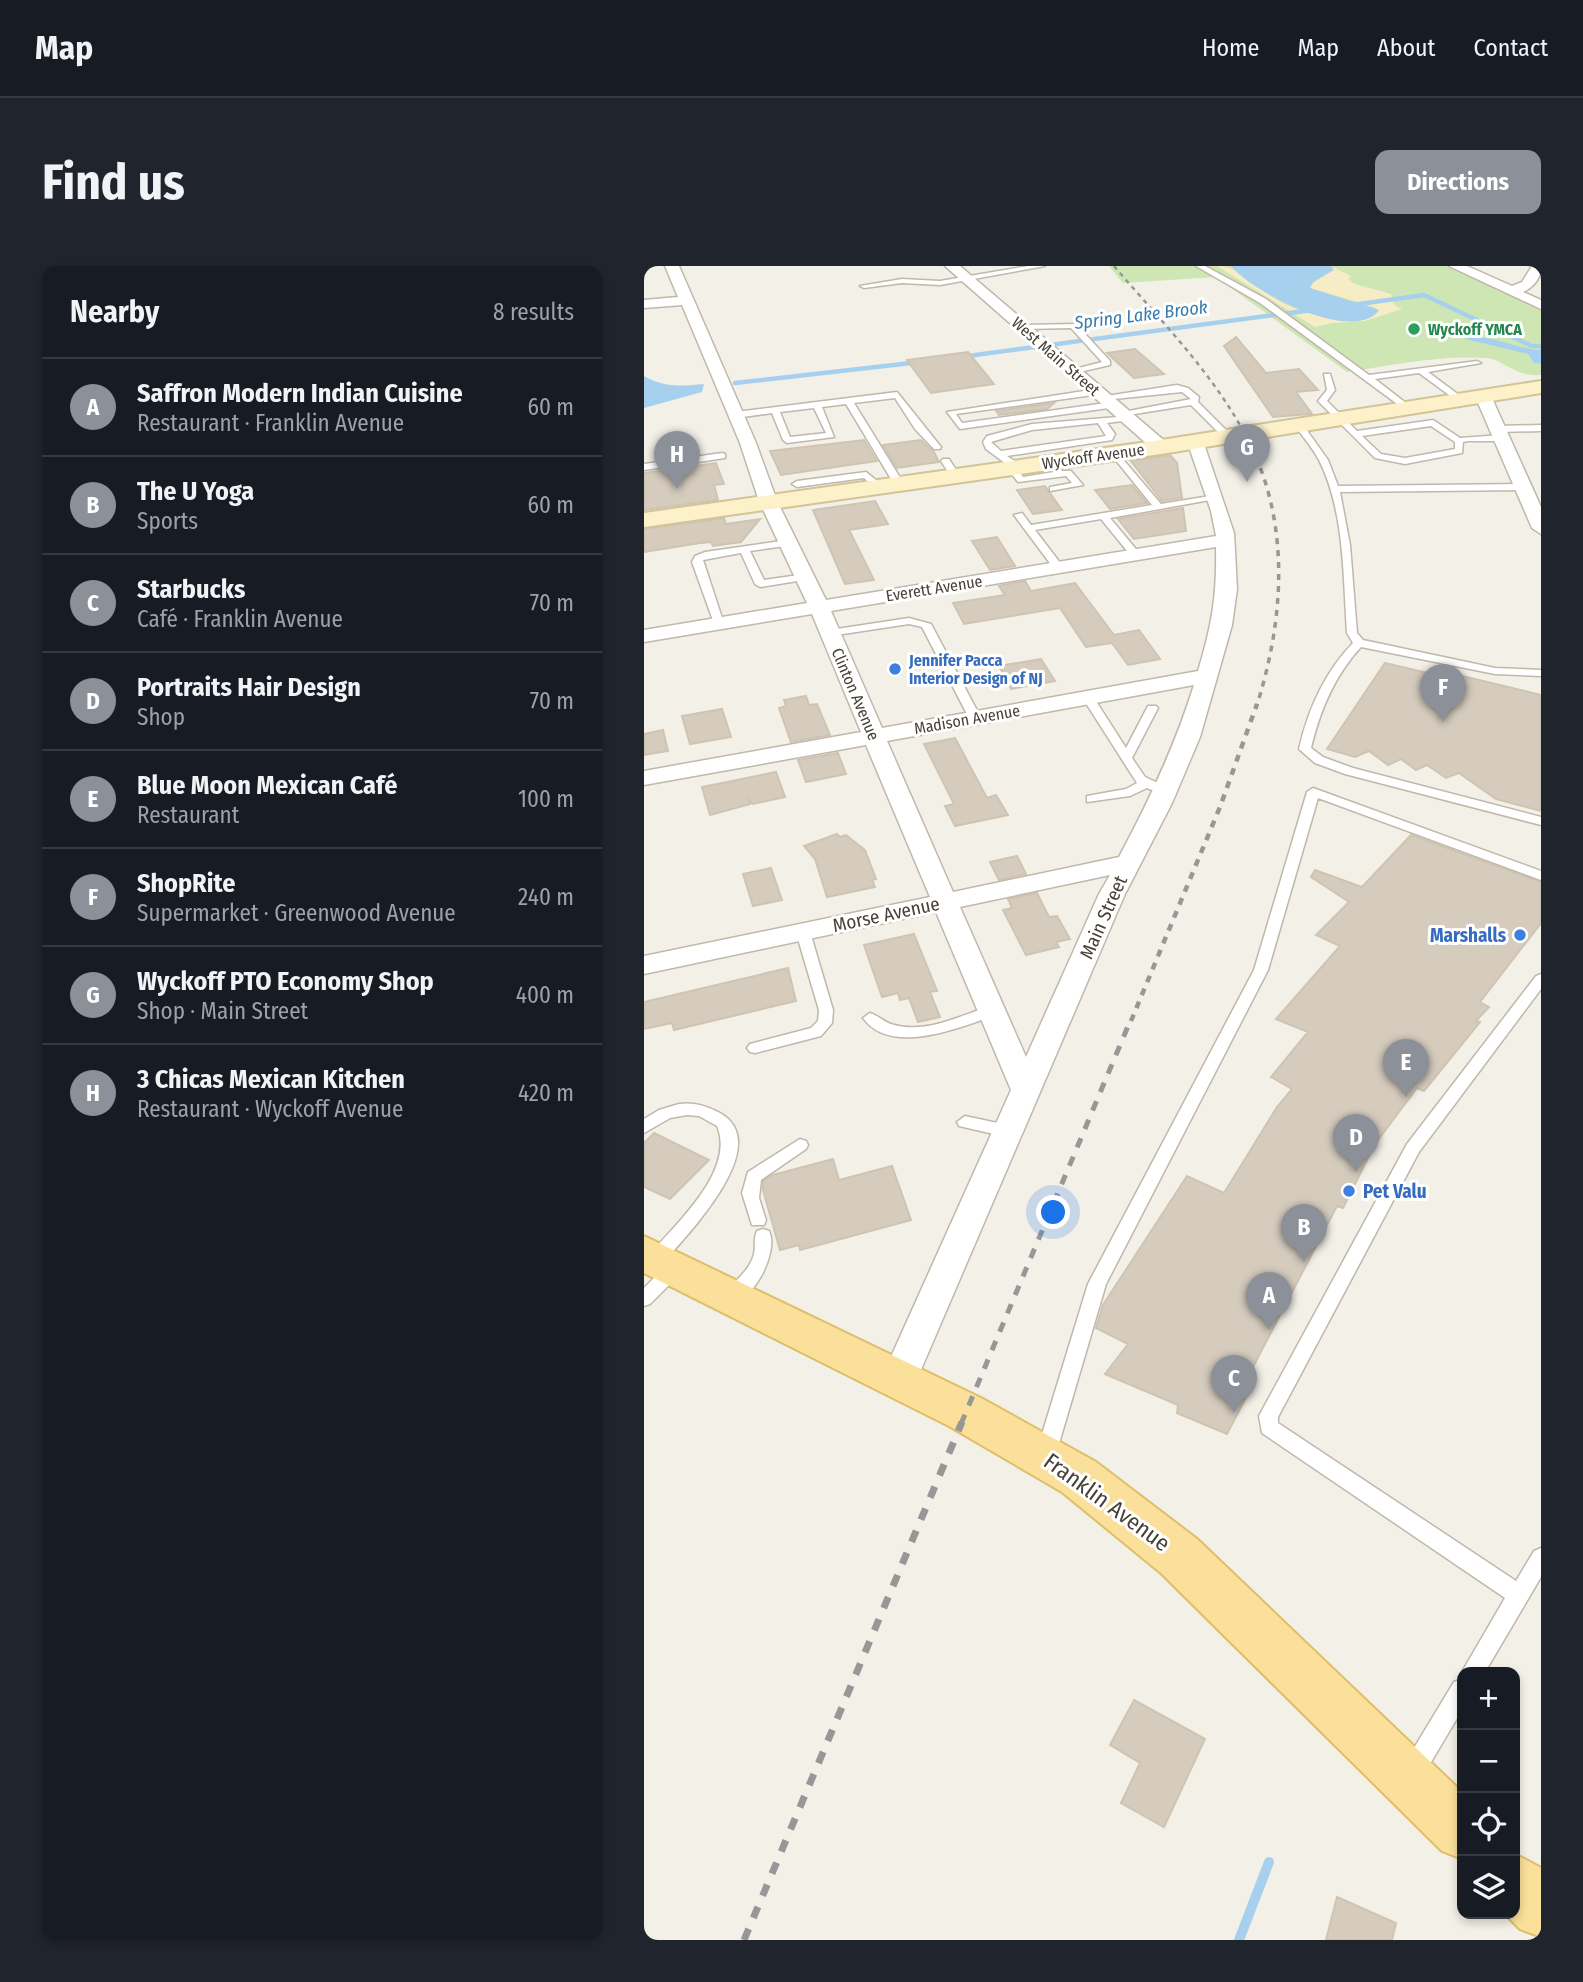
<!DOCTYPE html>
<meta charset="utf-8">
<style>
:root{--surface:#171b24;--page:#20242c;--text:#f1f3f6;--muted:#9ea1a6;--line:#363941;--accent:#8c9099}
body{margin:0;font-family:"Fira Sans Condensed",sans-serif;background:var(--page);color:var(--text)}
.controls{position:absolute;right:21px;bottom:21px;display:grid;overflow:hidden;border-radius:14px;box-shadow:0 4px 10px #0003}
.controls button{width:63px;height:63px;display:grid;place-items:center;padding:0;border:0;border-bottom:2px solid var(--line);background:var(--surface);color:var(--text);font:35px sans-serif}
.you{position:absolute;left:410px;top:947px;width:24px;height:24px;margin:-18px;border:5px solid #fff;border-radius:50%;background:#1a73e8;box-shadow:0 0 0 10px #1a73e833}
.badge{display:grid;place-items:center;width:46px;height:46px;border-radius:50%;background:var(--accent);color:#fff;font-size:23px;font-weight:700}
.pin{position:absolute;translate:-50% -58px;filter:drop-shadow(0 2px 4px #0008)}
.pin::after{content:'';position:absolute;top:37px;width:24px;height:21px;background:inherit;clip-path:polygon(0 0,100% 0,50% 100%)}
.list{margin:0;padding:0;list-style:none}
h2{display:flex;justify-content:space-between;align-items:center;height:91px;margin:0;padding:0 28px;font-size:30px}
h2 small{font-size:23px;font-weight:400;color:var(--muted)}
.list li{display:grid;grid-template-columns:46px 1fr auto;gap:21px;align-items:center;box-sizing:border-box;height:98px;padding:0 28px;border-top:2px solid var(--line)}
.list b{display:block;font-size:26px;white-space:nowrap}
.list p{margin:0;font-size:23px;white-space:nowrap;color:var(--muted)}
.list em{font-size:23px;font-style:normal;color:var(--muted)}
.icon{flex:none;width:38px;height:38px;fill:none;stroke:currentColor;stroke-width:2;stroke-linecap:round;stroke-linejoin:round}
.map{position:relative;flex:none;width:897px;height:1674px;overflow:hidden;border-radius:14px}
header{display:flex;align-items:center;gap:42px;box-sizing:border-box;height:98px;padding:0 35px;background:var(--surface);border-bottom:2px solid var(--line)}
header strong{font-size:33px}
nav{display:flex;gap:38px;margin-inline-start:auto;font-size:24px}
.intro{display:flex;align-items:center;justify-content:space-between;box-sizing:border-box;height:168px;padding:0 42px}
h1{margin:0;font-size:49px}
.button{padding:18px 32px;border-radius:14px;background:var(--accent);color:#fff;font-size:24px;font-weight:700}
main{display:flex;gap:42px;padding:0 42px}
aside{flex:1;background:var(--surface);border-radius:14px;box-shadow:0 4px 10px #0003}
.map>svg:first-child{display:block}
.green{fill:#cee6b3}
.sand{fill:#f6ecc6}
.water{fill:#a7d0ee}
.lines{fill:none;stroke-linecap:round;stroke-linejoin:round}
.stream-far1{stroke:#a7d0ee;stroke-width:4.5}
.stream{stroke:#a7d0ee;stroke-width:10}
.building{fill:#d5ccbe;stroke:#cfc4b2;stroke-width:2}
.service-casing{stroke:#bfb8ab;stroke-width:3}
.minor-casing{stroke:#bfb8ab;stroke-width:3}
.secondary-casing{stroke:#d2c499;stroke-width:4}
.primary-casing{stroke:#dfbe6a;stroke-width:4}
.service{fill:#fff;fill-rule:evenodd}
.minor{fill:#fff;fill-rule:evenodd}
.secondary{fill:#fcf1c9;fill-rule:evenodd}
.primary{fill:#fae09a;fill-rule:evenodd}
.rail-far4{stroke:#979797;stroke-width:2.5;stroke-dasharray:4.5 4.5;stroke-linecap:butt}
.rail-far3{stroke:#979797;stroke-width:3.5;stroke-dasharray:6 6;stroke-linecap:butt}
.rail-far2{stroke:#979797;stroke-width:4.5;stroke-dasharray:7 7;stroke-linecap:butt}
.rail-far1{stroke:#979797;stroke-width:5;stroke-dasharray:10 10;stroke-linecap:butt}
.rail{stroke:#979797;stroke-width:7;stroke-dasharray:12 12;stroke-linecap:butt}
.leisure-dot{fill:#2e9e5b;stroke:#fff;stroke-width:2.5}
.shop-dot{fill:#3f7fe0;stroke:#fff;stroke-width:2.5}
.labels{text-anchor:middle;stroke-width:6;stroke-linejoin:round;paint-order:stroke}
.far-leisure-label{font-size:16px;font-weight:bold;fill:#27864d;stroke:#fff;text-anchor:start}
.far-street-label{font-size:16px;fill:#474137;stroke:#fff}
.far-shop-label{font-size:16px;font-weight:bold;fill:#366cbe;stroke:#fff;text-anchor:start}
.far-water-label{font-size:18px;font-style:italic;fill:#3479af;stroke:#fff}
.street-label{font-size:19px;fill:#474137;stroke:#fff}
.shop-label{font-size:19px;font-weight:bold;fill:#366cbe;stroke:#fff;text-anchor:end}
.near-street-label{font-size:23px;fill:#474137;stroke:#fff}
</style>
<header>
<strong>Map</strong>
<nav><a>Home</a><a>Map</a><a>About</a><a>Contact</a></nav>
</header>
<div class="intro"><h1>Find us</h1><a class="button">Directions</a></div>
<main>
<aside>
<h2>Nearby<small>8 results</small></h2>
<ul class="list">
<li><span class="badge">A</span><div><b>Saffron Modern Indian Cuisine</b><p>Restaurant · Franklin Avenue</p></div><em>60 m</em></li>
<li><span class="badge">B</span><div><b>The U Yoga</b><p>Sports</p></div><em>60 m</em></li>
<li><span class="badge">C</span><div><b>Starbucks</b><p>Café · Franklin Avenue</p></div><em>70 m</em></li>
<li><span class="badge">D</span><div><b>Portraits Hair Design</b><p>Shop</p></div><em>70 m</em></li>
<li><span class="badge">E</span><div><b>Blue Moon Mexican Café</b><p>Restaurant</p></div><em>100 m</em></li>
<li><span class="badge">F</span><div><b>ShopRite</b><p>Supermarket · Greenwood Avenue</p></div><em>240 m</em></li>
<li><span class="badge">G</span><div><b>Wyckoff PTO Economy Shop</b><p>Shop · Main Street</p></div><em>400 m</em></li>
<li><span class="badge">H</span><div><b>3 Chicas Mexican Kitchen</b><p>Restaurant · Wyckoff Avenue</p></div><em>420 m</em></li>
</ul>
</aside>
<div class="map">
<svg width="897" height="1674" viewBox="0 0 897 1674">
<rect width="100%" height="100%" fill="#f3f0e8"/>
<!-- green -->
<path class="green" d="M 465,0 L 811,0 L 897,41 L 897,109 C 869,111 860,93 842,92 C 795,89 749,99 703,106 L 572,11 L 479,17 Z"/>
<!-- sand -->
<path class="sand" d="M 573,0 C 597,0 615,25 637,36 C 657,47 719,66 735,45 L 730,41 L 666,22 C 671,12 682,11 689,2 L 687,0 L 707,10 L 704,13 L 711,18 L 747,28 L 750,39 L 758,43 L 721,55 L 688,57 L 671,61 Z"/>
<!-- water -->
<path class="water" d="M 587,0 L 687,0 L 690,4 L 669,16 L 666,22 L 735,44 C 709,79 608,26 587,0 Z
M 825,70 C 850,70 872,83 897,84 L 897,98 L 890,97 L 884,88 L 821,73 Z
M 0,110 C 21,122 37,120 60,118 L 58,126 L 0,142 Z"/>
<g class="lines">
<!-- stream-far1 -->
<path class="stream-far1" d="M 708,39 L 780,29 L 888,80 L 897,80
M 316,91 L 668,44
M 91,117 L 276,96"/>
<!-- stream -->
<path class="stream" d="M 595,1674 L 625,1596"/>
</g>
<!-- building -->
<path class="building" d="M 592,71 L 622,107 L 655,103 L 674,124 L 652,126 L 668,148 L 629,151 L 580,80 Z
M 491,83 L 520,108 L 490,112 L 463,87 Z
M 324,86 L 350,118 L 287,127 L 263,94 Z
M 410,137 L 403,143 L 355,149 L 352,145 Z
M 220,174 L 233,195 L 137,209 L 126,185 Z
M 277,174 L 290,186 L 295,196 L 253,202 L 239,179 Z
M 526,189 L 533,197 L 538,232 L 518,235 L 487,195 Z
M 72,197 L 80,218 L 70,219 L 74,234 L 0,244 L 0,207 Z
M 488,219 L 503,237 L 466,243 L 451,224 Z
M 401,220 L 418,244 L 389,248 L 373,224 Z
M 231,235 L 244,258 L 205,264 L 230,314 L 201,318 L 169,244 Z
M 539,242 L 542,265 L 490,273 L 474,253 Z
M 80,252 L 82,258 L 116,253 L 97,276 L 69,280 L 67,276 L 56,277 L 0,286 L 0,263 Z
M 353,271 L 371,300 L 346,304 L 328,275 Z
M 381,315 L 387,325 L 431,317 L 470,369 L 495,364 L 516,393 L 484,399 L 468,377 L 442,381 L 416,342 L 320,358 L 309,337 L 361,329 L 355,320 Z
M 397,393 L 411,415 L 367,423 L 355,400 Z
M 741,397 L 788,408 L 794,404 L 897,429 L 897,545 L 852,533 L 815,507 L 802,512 L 783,499 L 772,504 L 757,493 L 744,499 L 725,485 L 711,491 L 683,483 Z
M 162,430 L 165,439 L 173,438 L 186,469 L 147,476 L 135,442 L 142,440 L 140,434 Z
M 78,443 L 87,471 L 46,478 L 38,450 Z
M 19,464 L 24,485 L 0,489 L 0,468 Z
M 311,472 L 343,532 L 352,529 L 364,549 L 311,560 L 301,540 L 310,538 L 280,478 Z
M 194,487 L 202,508 L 162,516 L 154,494 Z
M 132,506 L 141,531 L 109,538 L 105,534 L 106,538 L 66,549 L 58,521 Z
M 193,568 L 196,571 L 202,569 L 221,584 L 232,613 L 228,614 L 231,621 L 183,631 L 171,593 L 160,580 Z
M 767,569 L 897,616 L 897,657 L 836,736 L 845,741 L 832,755 L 836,756 L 780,825 L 773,822 L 731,878 L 699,942 L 693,940 L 598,1122 L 605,1126 L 583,1168 L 533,1147 L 534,1139 L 461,1108 L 484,1078 L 452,1062 L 459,1039 L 543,910 L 580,927 L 633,841 L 648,823 L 627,811 L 664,766 L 632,753 L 696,680 L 672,669 L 705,636 L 667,611 L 671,604 L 718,621 Z
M 373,590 L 382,608 L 355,614 L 346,596 Z
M 127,602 L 138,634 L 109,640 L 99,608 Z
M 393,627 L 405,651 L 413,650 L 426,673 L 412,676 L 415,681 L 382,689 L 359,644 L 368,642 L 364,633 Z
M 270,668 L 293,725 L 286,726 L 296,751 L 274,756 L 265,732 L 256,734 L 254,727 L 238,731 L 220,679 Z
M 144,702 L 152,735 L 30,764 L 28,757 L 0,763 L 0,736 Z
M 10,867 L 65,894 L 26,933 L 0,921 L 0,877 Z
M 189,893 L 195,914 L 248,900 L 267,954 L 156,984 L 155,979 L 136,984 L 119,924 L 119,915 L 129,909 Z
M 490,1434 L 561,1473 L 520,1561 L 477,1537 L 496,1497 L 466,1479 Z
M 693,1631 L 752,1657 L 748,1674 L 682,1674 Z"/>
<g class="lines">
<!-- service casing -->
<g class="service-casing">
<path id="service" d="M 384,0 L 401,0 L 296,19 L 258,17 L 220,22 L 216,20 L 258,13 L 296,15 Z
M 552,0 L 561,0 L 622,33 L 725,109 L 833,95 L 837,97 L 784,106 L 819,132 L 819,136 L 816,137 L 775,107 L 731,113 L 767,141 L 760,143 L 616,37 Z
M 432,58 L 466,95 L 466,99 L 427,108 L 427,104 L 458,96 L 427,62 L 379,63 L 375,61 L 379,59 Z
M 680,108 L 686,108 L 691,124 L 683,135 L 713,165 L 789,154 L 816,172 L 857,169 L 861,172 L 857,175 L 824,175 L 819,176 L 818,187 L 761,198 L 731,192 L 674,135 L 683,124 ZM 787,160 L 811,176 L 811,183 L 761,192 L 737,188 L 718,170 Z
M 533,119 L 544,122 L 555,131 L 554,136 L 586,168 L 586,172 L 580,172 L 547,139 L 478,150 L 474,147 L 547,133 L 538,126 L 460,134 L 456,131 Z
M 453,123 L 457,126 L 456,128 L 312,148 L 318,157 L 469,136 L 473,139 L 472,141 L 316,163 L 303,146 Z
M 253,126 L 297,181 L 296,183 L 290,183 L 271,163 L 251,132 L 210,137 L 260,218 L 255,221 L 250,218 L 202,138 L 178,141 L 190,171 L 143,177 L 139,174 L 128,147 L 92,152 L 88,149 L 92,146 ZM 170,142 L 182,167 L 146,171 L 136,146 Z
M 486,150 L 486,154 L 463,157 L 471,168 L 468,174 L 363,190 L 376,199 L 378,201 L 374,204 L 379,211 L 410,206 L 402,196 L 410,194 L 418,205 L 427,205 L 439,219 L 406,225 L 406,221 L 428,217 L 422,210 L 374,216 L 363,202 L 365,200 L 342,183 L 339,176 L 343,170 L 388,158 ZM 454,157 L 462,170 L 357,185 L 347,176 L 388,164 Z
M 651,156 L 657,156 L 684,194 L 694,220 L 879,218 L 884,221 L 879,224 L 696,226 L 706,279 L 713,367 L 719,374 L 851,402 L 897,404 L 897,410 L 851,408 L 717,381 C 691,409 676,444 667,482 L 679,491 L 709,502 L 897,551 L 897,559 L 701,508 L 671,497 L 655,483 C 664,443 681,406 709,377 L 703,367 C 699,310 701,246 675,194 C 668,181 658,170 650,158 Z
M 897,159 L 897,165 L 854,166 L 850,163 L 854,160 Z
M 471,184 L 517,238 L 572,229 L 577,232 L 466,252 L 497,289 L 492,292 L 488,291 L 457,253 L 391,264 L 420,302 L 411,304 L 370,249 L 378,247 L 387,259 L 508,239 L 466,187 Z
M 78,187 L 81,188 L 81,192 L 0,204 L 0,198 Z
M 299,193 L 305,193 L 316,210 L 314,212 L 308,212 L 297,195 Z
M 222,206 L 238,219 L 238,223 L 232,223 L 220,212 L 153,221 L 148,218 L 153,215 Z
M 144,274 L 149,277 L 148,279 L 106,285 L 120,314 L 162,308 L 167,311 L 166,313 L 116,321 L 111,318 L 97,287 L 59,294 L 80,358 L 71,360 L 48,296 L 51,290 L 61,286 Z
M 265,352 L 287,358 L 337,452 L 335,454 L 331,456 L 325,452 L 278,361 L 265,358 L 186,370 L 181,367 L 186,364 Z
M 444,428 L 448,429 L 482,482 L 504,440 L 512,440 L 514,442 L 488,492 L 501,511 L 525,522 L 525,528 L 517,528 L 503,522 L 486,530 L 443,536 L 443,530 L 482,523 L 493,517 L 438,431 Z
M 669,522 L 897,605 L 897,614 L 674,532 L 624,704 L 462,1018 L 411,1191 L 408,1197 L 401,1200 L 394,1197 L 391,1191 L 444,1018 L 610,704 L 663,526 Z
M 159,661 L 166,666 L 189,744 L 188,757 L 177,770 L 111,787 L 106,786 L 103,782 L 106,778 L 167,762 L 174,755 L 175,744 L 152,666 Z
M 897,708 L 897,723 L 775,886 L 634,1151 L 634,1157 L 872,1315 L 890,1285 L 897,1282 L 897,1311 L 841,1406 L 818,1406 L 861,1332 L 618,1167 L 615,1150 L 763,878 L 892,710 Z
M 347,740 L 352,741 L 354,745 L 352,749 C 316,761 247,791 219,752 L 226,747 C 235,750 241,757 250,759 C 283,768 317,749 347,740 Z
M 35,838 C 51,836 62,840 76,847 C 132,879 42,970 18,998 L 12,1000 L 6,998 L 3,993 L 6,988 C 32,958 92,904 73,860 L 55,850 L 43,849 L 26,852 L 0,867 L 0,853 L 15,844 Z
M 321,850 L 363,859 L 369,861 L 371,865 L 369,869 L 363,871 L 315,860 L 313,856 Z
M 156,873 L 162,875 L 164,879 L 162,883 L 117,914 L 115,932 L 122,954 L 120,959 L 108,959 L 98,927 L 104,906 Z
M 119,963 L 125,965 C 136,987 105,1044 81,1036 L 78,1031 L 81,1026 C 91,1015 106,1004 110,988 C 112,980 109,973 113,965 Z
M 31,995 L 37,997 L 40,1002 L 37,1007 L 6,1038 L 0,1040 L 0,1022 L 25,997 Z
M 818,1413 L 818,1444 L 777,1513 L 769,1516 L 761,1513 L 758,1505 L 761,1497 L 810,1416 Z"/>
</g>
<!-- minor casing -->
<g class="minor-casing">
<path id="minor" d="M 21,0 L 35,0 L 112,177 L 133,235 L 182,334 L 572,270 L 567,245 L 543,175 L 551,170 L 559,175 L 590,267 L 593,323 L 588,359 L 556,471 L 528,537 L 481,628 L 273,1113 L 267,1124 L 255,1128 L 243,1124 L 237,1113 L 367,824 L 292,646 L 0,708 L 0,690 L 286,631 L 222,479 L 0,519 L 0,505 L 217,466 L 168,348 L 0,376 L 0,364 L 163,337 L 115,235 L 96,177 L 38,39 L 0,42 L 0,34 L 34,31 ZM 572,281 C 573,330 568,359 554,405 L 238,462 L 187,345 ZM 550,419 C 531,480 505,535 475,591 L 309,626 L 243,475 ZM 466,609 L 455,628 L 382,791 L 316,641 Z
M 301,0 L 316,0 L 523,177 L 525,181 L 523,185 L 511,185 Z
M 805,0 L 823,0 L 868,20 L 878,16 L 888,0 L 897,0 C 897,12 890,21 879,26 L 897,34 L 897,43 Z
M 839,125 L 847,130 L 897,241 L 897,268 L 888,262 L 831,130 Z"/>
</g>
<!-- secondary casing -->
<g class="secondary-casing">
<path id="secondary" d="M 897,115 L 897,127 L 517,188 L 0,261 L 0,247 L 517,174 Z"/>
</g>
<!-- primary casing -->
<g class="primary-casing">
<path id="primary" d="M 0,970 L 337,1132 L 452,1196 L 553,1273 L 818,1526 L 818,1593 L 798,1585 L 517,1307 L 418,1226 L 305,1160 L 0,1007 Z
M 871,1588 L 897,1602 L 897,1671 L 876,1663 L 861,1648 L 871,1648 Z"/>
</g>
<!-- service -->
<use href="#service" class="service"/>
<!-- minor -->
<use href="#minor" class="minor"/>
<!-- secondary -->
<use href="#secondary" class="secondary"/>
<!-- primary -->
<use href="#primary" class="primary"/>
<!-- rail-far4 -->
<path class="rail-far4" d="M 470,0 C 522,61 581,119 613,193"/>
<!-- rail-far3 -->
<path class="rail-far3" d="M 612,191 C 646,271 638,359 613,439"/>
<!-- rail-far2 -->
<path class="rail-far2" d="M 487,755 L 576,541 L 613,438"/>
<!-- rail-far1 -->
<path class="rail-far1" d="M 317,1158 L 487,753"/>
<!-- rail -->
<path class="rail" d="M 100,1674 L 318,1156"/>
</g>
<!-- markers -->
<circle class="leisure-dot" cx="770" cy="63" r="7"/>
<g class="shop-dot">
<circle cx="251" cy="403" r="7"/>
<circle cx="876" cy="669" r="7"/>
<circle cx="705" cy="925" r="7"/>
</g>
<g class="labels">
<!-- far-leisure labels -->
<g class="far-leisure-label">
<text x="784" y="69">Wyckoff YMCA</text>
</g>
<!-- far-street labels -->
<g class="far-street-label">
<text transform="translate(412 90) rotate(41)" y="6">West Main Street</text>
<text transform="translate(449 190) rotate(-8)" y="6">Wyckoff Avenue</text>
<text transform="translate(290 322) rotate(-9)" y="6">Everett Avenue</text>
<text transform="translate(212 428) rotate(67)" y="6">Clinton Avenue</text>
<text transform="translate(323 453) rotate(-10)" y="6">Madison Avenue</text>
</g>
<!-- far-shop labels -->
<g class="far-shop-label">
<text x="265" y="400">Jennifer Pacca<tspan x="265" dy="18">Interior Design of NJ</tspan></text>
</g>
<!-- far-water labels -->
<g class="far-water-label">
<text transform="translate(497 49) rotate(-7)" y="6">Spring Lake Brook</text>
</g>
<!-- street labels -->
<g class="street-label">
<text transform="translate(242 648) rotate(-12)" y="7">Morse Avenue</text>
<text transform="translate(459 651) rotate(-66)" y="7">Main Street</text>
</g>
<!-- shop labels -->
<g class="shop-label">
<text x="862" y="676">Marshalls</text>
<text x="719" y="932" text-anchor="start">Pet Valu</text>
</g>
<!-- near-street labels -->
<g class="near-street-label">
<text transform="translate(463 1236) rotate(36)" y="8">Franklin Avenue</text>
</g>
</g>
</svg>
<div class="controls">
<button>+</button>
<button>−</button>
<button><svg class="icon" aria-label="locate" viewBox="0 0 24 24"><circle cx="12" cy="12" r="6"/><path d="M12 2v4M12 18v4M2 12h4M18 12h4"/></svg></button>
<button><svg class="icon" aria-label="layers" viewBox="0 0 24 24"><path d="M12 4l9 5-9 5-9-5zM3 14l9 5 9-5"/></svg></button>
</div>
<div class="you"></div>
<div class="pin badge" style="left:625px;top:1064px">A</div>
<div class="pin badge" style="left:660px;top:996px">B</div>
<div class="pin badge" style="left:590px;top:1147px">C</div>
<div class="pin badge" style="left:712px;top:906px">D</div>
<div class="pin badge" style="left:762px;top:831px">E</div>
<div class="pin badge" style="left:799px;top:456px">F</div>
<div class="pin badge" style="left:603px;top:216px">G</div>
<div class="pin badge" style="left:33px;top:223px">H</div>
</div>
</main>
